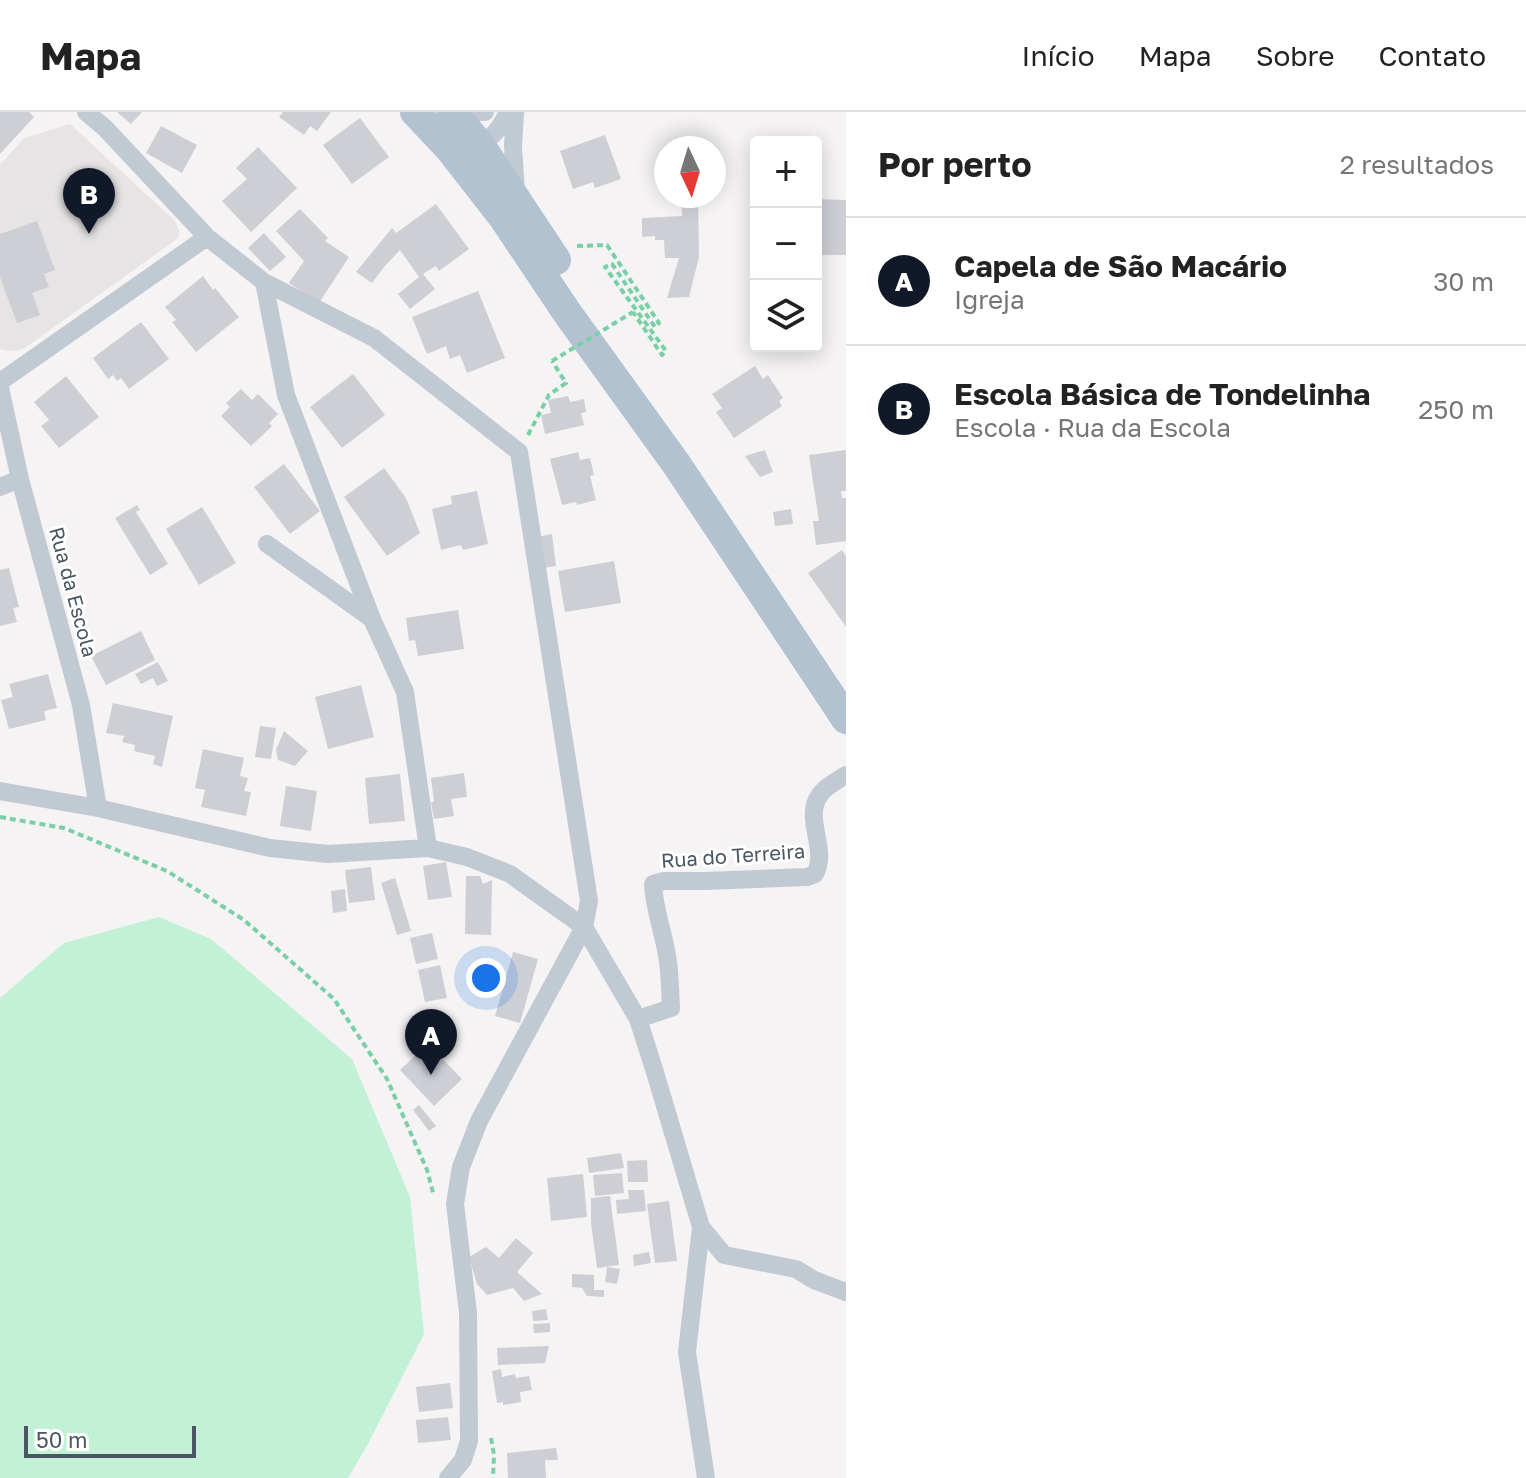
<!DOCTYPE html>
<html lang="pt">
<meta charset="utf-8">
<style>
:root{--surface:#fff;--page:#f6f6f6;--text:#222;--muted:#767676;--line:#e0e0e0;--accent:#111827}
body{margin:0;font-family:"Golos Text",sans-serif;background:var(--page);color:var(--text)}
.controls{position:absolute;right:24px;top:24px;display:grid;overflow:hidden;border-radius:8px;box-shadow:0 4px 20px #0003}
.controls button{width:72px;height:72px;display:grid;place-items:center;padding:0;border:0;border-bottom:2px solid var(--line);background:var(--surface);color:var(--text);font:40px sans-serif}
.compass{position:absolute;left:654px;top:24px;width:72px;height:72px;border-radius:50%;background:var(--surface);box-shadow:0 4px 20px #0003;rotate:176deg}
.scale{position:absolute;left:24px;bottom:20px;width:172px;box-sizing:border-box;padding-left:8px;border:4px solid #4a5661;border-top:0;font-size:22px;line-height:28px;white-space:nowrap;color:#4a5661;-webkit-text-stroke:6px #fff;paint-order:stroke}
.you{position:absolute;left:486px;top:866px;width:28px;height:28px;margin:-20px;border:6px solid #fff;border-radius:50%;background:#1a73e8;box-shadow:0 0 0 12px #1a73e833}
.badge{display:grid;place-items:center;width:52px;height:52px;border-radius:50%;background:var(--accent);color:#fff;font-size:26px;font-weight:700}
.pin{position:absolute;translate:-50% -66px;filter:drop-shadow(0 2px 4px #0008)}
.pin::after{content:'';position:absolute;top:42px;width:28px;height:24px;background:inherit;clip-path:polygon(0 0,100% 0,50% 100%)}
.list{margin:0;padding:0;list-style:none}
h2{display:flex;justify-content:space-between;align-items:center;height:104px;margin:0;padding:0 32px;font-size:34px}
h2 small{font-size:26px;font-weight:400;color:var(--muted)}
.list li{display:grid;grid-template-columns:52px 1fr auto;gap:24px;align-items:center;box-sizing:border-box;height:128px;padding:0 32px;border-top:2px solid var(--line)}
.list b{display:block;font-size:30px;white-space:nowrap}
.list p{margin:0;font-size:26px;white-space:nowrap;color:var(--muted)}
.list em{font-size:26px;font-style:normal;color:var(--muted)}
.icon{flex:none;width:44px;height:44px;fill:none;stroke:currentColor;stroke-width:2;stroke-linecap:round;stroke-linejoin:round}
.map{position:relative;flex:none;width:846px;height:1366px;overflow:hidden}
header{display:flex;align-items:center;gap:48px;box-sizing:border-box;height:112px;padding:0 40px;background:var(--surface);border-bottom:2px solid var(--line)}
header strong{font-size:38px}
nav{display:flex;gap:44px;margin-inline-start:auto;font-size:28px}
main{display:flex}
aside{flex:1;background:var(--surface)}
.map>svg:first-child{display:block}
.education{fill:#e6e4e5}
.green{fill:#c3f1d5}
.building{fill:#cdcfd5}
.lines{fill:none;stroke-linecap:round;stroke-linejoin:round}
.path{stroke:#7ad0a6;stroke-width:4;stroke-dasharray:6 4;stroke-linecap:butt}
.minor{stroke:#c1cad2;stroke-width:18}
.primary{stroke:#b3c2d1;stroke-width:30}
.path-bridge{stroke:#7ad0a6;stroke-width:4;stroke-dasharray:6 4;stroke-linecap:butt}
.labels{text-anchor:middle;stroke-width:6;stroke-linejoin:round;paint-order:stroke}
.street-label{font-size:20px;fill:#4a5661;stroke:#fff}
</style>
<header>
<strong>Mapa</strong>
<nav><a>Início</a><a>Mapa</a><a>Sobre</a><a>Contato</a></nav>
</header>
<main>
<div class="map">
<svg width="846" height="1366" viewBox="0 0 846 1366">
<rect width="100%" height="100%" fill="#f5f3f3"/>
<!-- education -->
<path class="education" d="M 70,12 L 174,108 L 179,118 L 178,126 L 25,236 L 15,239 L 5,238 L 0,237 L 0,53 L 24,26 Z"/>
<!-- green -->
<path class="green" d="M 159,805 L 211,827 L 352,947 L 410,1085 L 424,1222 L 368,1332 L 348,1366 L 0,1366 L 0,886 L 64,831 Z"/>
<!-- building -->
<path class="building" d="M 0,0 L 29,0 L 34,5 L 0,42 Z
M 117,0 L 142,0 L 131,12 Z
M 283,0 L 331,0 L 317,19 L 310,14 L 304,23 L 279,5 Z
M 360,6 L 389,45 L 352,72 L 323,33 Z
M 161,14 L 197,33 L 182,61 L 146,41 Z
M 605,23 L 621,67 L 595,76 L 593,70 L 573,77 L 560,39 Z
M 258,35 L 297,76 L 251,120 L 222,89 L 247,67 L 236,56 Z
M 681,84 L 698,84 L 699,145 L 689,185 L 667,186 L 679,146 L 665,146 L 664,128 L 655,128 L 655,124 L 642,125 L 642,106 L 682,104 Z
M 816,87 L 846,88 L 846,143 L 816,143 Z
M 436,92 L 469,137 L 439,159 L 436,154 L 423,162 L 435,177 L 410,197 L 398,182 L 419,165 L 400,138 L 384,155 L 372,171 L 356,160 L 392,116 L 396,121 Z
M 300,97 L 328,126 L 325,129 L 349,145 L 319,191 L 289,171 L 304,149 L 276,119 Z
M 37,109 L 55,158 L 44,162 L 49,175 L 32,181 L 40,203 L 17,211 L 0,165 L 0,122 Z
M 264,121 L 286,145 L 270,159 L 248,136 Z
M 203,164 L 213,178 L 215,176 L 239,205 L 196,240 L 172,210 L 176,208 L 165,195 Z
M 478,179 L 505,246 L 467,261 L 460,243 L 450,247 L 446,234 L 427,242 L 412,205 Z
M 141,210 L 169,247 L 129,277 L 121,266 L 117,269 L 113,263 L 108,267 L 93,246 Z
M 755,254 L 763,267 L 768,263 L 783,286 L 779,289 L 782,294 L 734,326 L 716,300 L 722,296 L 712,282 Z
M 353,262 L 385,303 L 342,336 L 310,295 Z
M 66,264 L 99,305 L 59,336 L 41,314 L 49,308 L 34,290 Z
M 241,277 L 252,288 L 258,282 L 278,302 L 269,311 L 272,314 L 251,334 L 221,304 L 230,295 L 226,291 Z
M 568,284 L 570,290 L 584,287 L 586,300 L 581,301 L 584,313 L 545,322 L 541,303 L 551,301 L 548,288 Z
M 765,338 L 773,360 L 760,365 L 745,344 Z
M 846,338 L 846,379 L 841,379 L 842,386 L 846,386 L 846,429 L 816,433 L 813,409 L 819,409 L 809,343 Z
M 578,340 L 580,348 L 590,346 L 594,363 L 590,364 L 596,388 L 577,393 L 576,390 L 562,393 L 550,347 Z
M 284,352 L 320,399 L 290,422 L 254,375 Z
M 384,356 L 406,386 L 420,421 L 387,444 L 344,385 Z
M 477,379 L 488,432 L 463,438 L 461,433 L 441,438 L 432,397 L 452,392 L 451,384 Z
M 137,393 L 140,398 L 136,400 L 168,452 L 150,463 L 115,406 Z
M 202,395 L 236,451 L 199,473 L 166,417 Z
M 791,397 L 793,412 L 775,414 L 773,400 Z
M 552,422 L 556,454 L 542,456 L 537,425 Z
M 842,438 L 846,444 L 846,515 L 808,461 Z
M 614,449 L 621,491 L 565,500 L 558,459 Z
M 9,456 L 19,495 L 13,496 L 17,510 L 0,514 L 0,458 Z
M 458,498 L 464,537 L 418,544 L 415,528 L 409,529 L 406,506 Z
M 141,519 L 155,548 L 106,573 L 91,544 Z
M 158,550 L 168,569 L 157,574 L 153,566 L 141,572 L 135,562 Z
M 48,562 L 57,596 L 44,599 L 46,608 L 9,617 L 1,588 L 13,585 L 9,572 Z
M 361,573 L 374,625 L 328,637 L 315,585 Z
M 113,591 L 173,604 L 162,655 L 153,652 L 155,644 L 134,639 L 135,633 L 122,630 L 124,624 L 106,621 Z
M 260,614 L 276,616 L 271,647 L 255,645 Z
M 284,619 L 308,639 L 295,654 L 278,648 L 276,638 Z
M 203,637 L 244,646 L 240,664 L 248,666 L 244,679 L 251,680 L 246,704 L 201,695 L 205,678 L 195,676 Z
M 464,661 L 467,685 L 451,687 L 454,704 L 434,707 L 431,690 L 434,690 L 431,666 Z
M 400,662 L 405,709 L 369,712 L 365,666 Z
M 286,674 L 317,679 L 311,719 L 280,714 Z
M 446,750 L 452,785 L 428,788 L 423,754 Z
M 371,755 L 375,788 L 349,791 L 345,758 Z
M 466,764 L 480,764 L 483,772 L 492,768 L 491,823 L 465,822 Z
M 395,766 L 411,819 L 397,823 L 381,771 Z
M 345,777 L 347,799 L 333,801 L 331,779 Z
M 432,821 L 438,847 L 416,852 L 410,826 Z
M 513,840 L 538,847 L 520,911 L 495,904 Z
M 440,853 L 447,886 L 425,890 L 418,858 Z
M 428,932 L 462,967 L 434,994 L 400,958 Z
M 419,993 L 436,1014 L 429,1019 L 413,998 Z
M 621,1041 L 624,1056 L 589,1061 L 587,1046 Z
M 647,1048 L 648,1070 L 628,1070 L 627,1049 Z
M 622,1061 L 624,1081 L 595,1084 L 593,1063 Z
M 583,1062 L 587,1105 L 551,1109 L 547,1066 Z
M 628,1078 L 644,1078 L 646,1099 L 617,1102 L 616,1088 L 629,1087 Z
M 610,1084 L 619,1153 L 597,1156 L 591,1111 L 591,1086 Z
M 669,1089 L 677,1149 L 655,1151 L 647,1092 Z
M 516,1126 L 533,1141 L 517,1160 L 542,1182 L 524,1189 L 513,1176 L 487,1183 L 477,1172 L 469,1145 L 486,1135 L 499,1146 Z
M 649,1140 L 651,1151 L 634,1154 L 633,1143 Z
M 607,1155 L 620,1157 L 617,1172 L 605,1170 Z
M 572,1162 L 594,1163 L 594,1178 L 604,1178 L 604,1185 L 587,1184 L 582,1176 L 572,1175 Z
M 546,1197 L 548,1208 L 533,1209 L 532,1199 Z
M 550,1211 L 550,1220 L 534,1221 L 533,1212 Z
M 549,1234 L 545,1251 L 498,1253 L 497,1236 Z
M 501,1257 L 502,1265 L 515,1262 L 516,1266 L 529,1264 L 532,1278 L 520,1280 L 521,1290 L 503,1293 L 503,1290 L 497,1291 L 492,1259 Z
M 450,1271 L 453,1296 L 419,1300 L 416,1275 Z
M 448,1305 L 451,1328 L 418,1331 L 416,1308 Z
M 556,1336 L 558,1348 L 545,1348 L 546,1366 L 508,1366 L 507,1341 Z"/>
<g class="lines">
<!-- path -->
<path class="path" d="M 577,134 L 607,133 L 659,211 L 655,215 L 612,152 L 605,155 L 666,239 L 662,243 L 633,200
M 528,323 L 549,283 L 566,271 L 552,249
M 0,705 L 64,716 L 167,759 L 244,808 L 334,887 L 387,967 L 427,1058 L 434,1084
M 491,1326 L 494,1343 L 493,1366"/>
<!-- minor -->
<path class="minor" d="M 86,0 L 105,16 L 207,125 L 264,170 L 286,283 L 372,507 L 405,580 L 428,736
M 473,0 L 485,0
M 515,0 L 513,34 L 516,80
M 480,33 C 494,24 501,15 508,0
M 264,170 L 374,226 L 519,340 L 589,789 L 584,815 L 479,1009 L 461,1055 L 455,1092 L 468,1201 L 469,1329 L 463,1348 L 448,1366
M 0,270 L 207,125
M 0,276 L 20,367 L 81,593 L 98,696
M 0,375 L 20,367
M 267,432 L 372,507
M 0,679 L 98,696 L 270,736 L 328,742 L 428,736 L 467,745 L 510,762 L 584,815 L 638,907 L 654,957 L 701,1115 L 687,1240 L 706,1366
M 638,907 L 671,896 C 670,878 670,860 667,843 C 663,819 654,796 653,772 L 664,769 L 704,769 L 807,765 L 815,762 C 830,735 798,701 825,677 C 831,672 839,667 846,663
M 701,1115 L 724,1143 L 796,1157 L 814,1168 L 846,1180"/>
<!-- primary -->
<path class="primary" d="M 415,0 L 450,37 L 503,105 L 568,202 L 677,353 L 846,607
M 452,0 L 480,33 L 556,148"/>
<!-- path-bridge -->
<path class="path-bridge" d="M 552,249 L 633,200"/>
</g>
<g class="labels">
<!-- street labels -->
<g class="street-label">
<text transform="translate(73 480) rotate(75)" y="7">Rua da Escola</text>
<text transform="translate(733 744) rotate(-4)" y="7">Rua do Terreira</text>
</g>
</g>
</svg>
<div class="controls">
<button>+</button>
<button>−</button>
<button><svg class="icon" aria-label="layers" viewBox="0 0 24 24"><path d="M12 4l9 5-9 5-9-5zM3 14l9 5 9-5"/></svg></button>
</div>
<svg class="compass" viewBox="-18 -18 36 36"><path d="M0-13l5 13h-10z" fill="#e53935"/><path d="M0 13l5-13h-10z" fill="#767676"/></svg>
<div class="scale">50 m</div>
<div class="you"></div>
<div class="pin badge" style="left:431px;top:963px">A</div>
<div class="pin badge" style="left:89px;top:122px">B</div>
</div>
<aside>
<h2>Por perto<small>2 resultados</small></h2>
<ul class="list">
<li><span class="badge">A</span><div><b>Capela de São Macário</b><p>Igreja</p></div><em>30 m</em></li>
<li><span class="badge">B</span><div><b>Escola Básica de Tondelinha</b><p>Escola · Rua da Escola</p></div><em>250 m</em></li>
</ul>
</aside>
</main>
